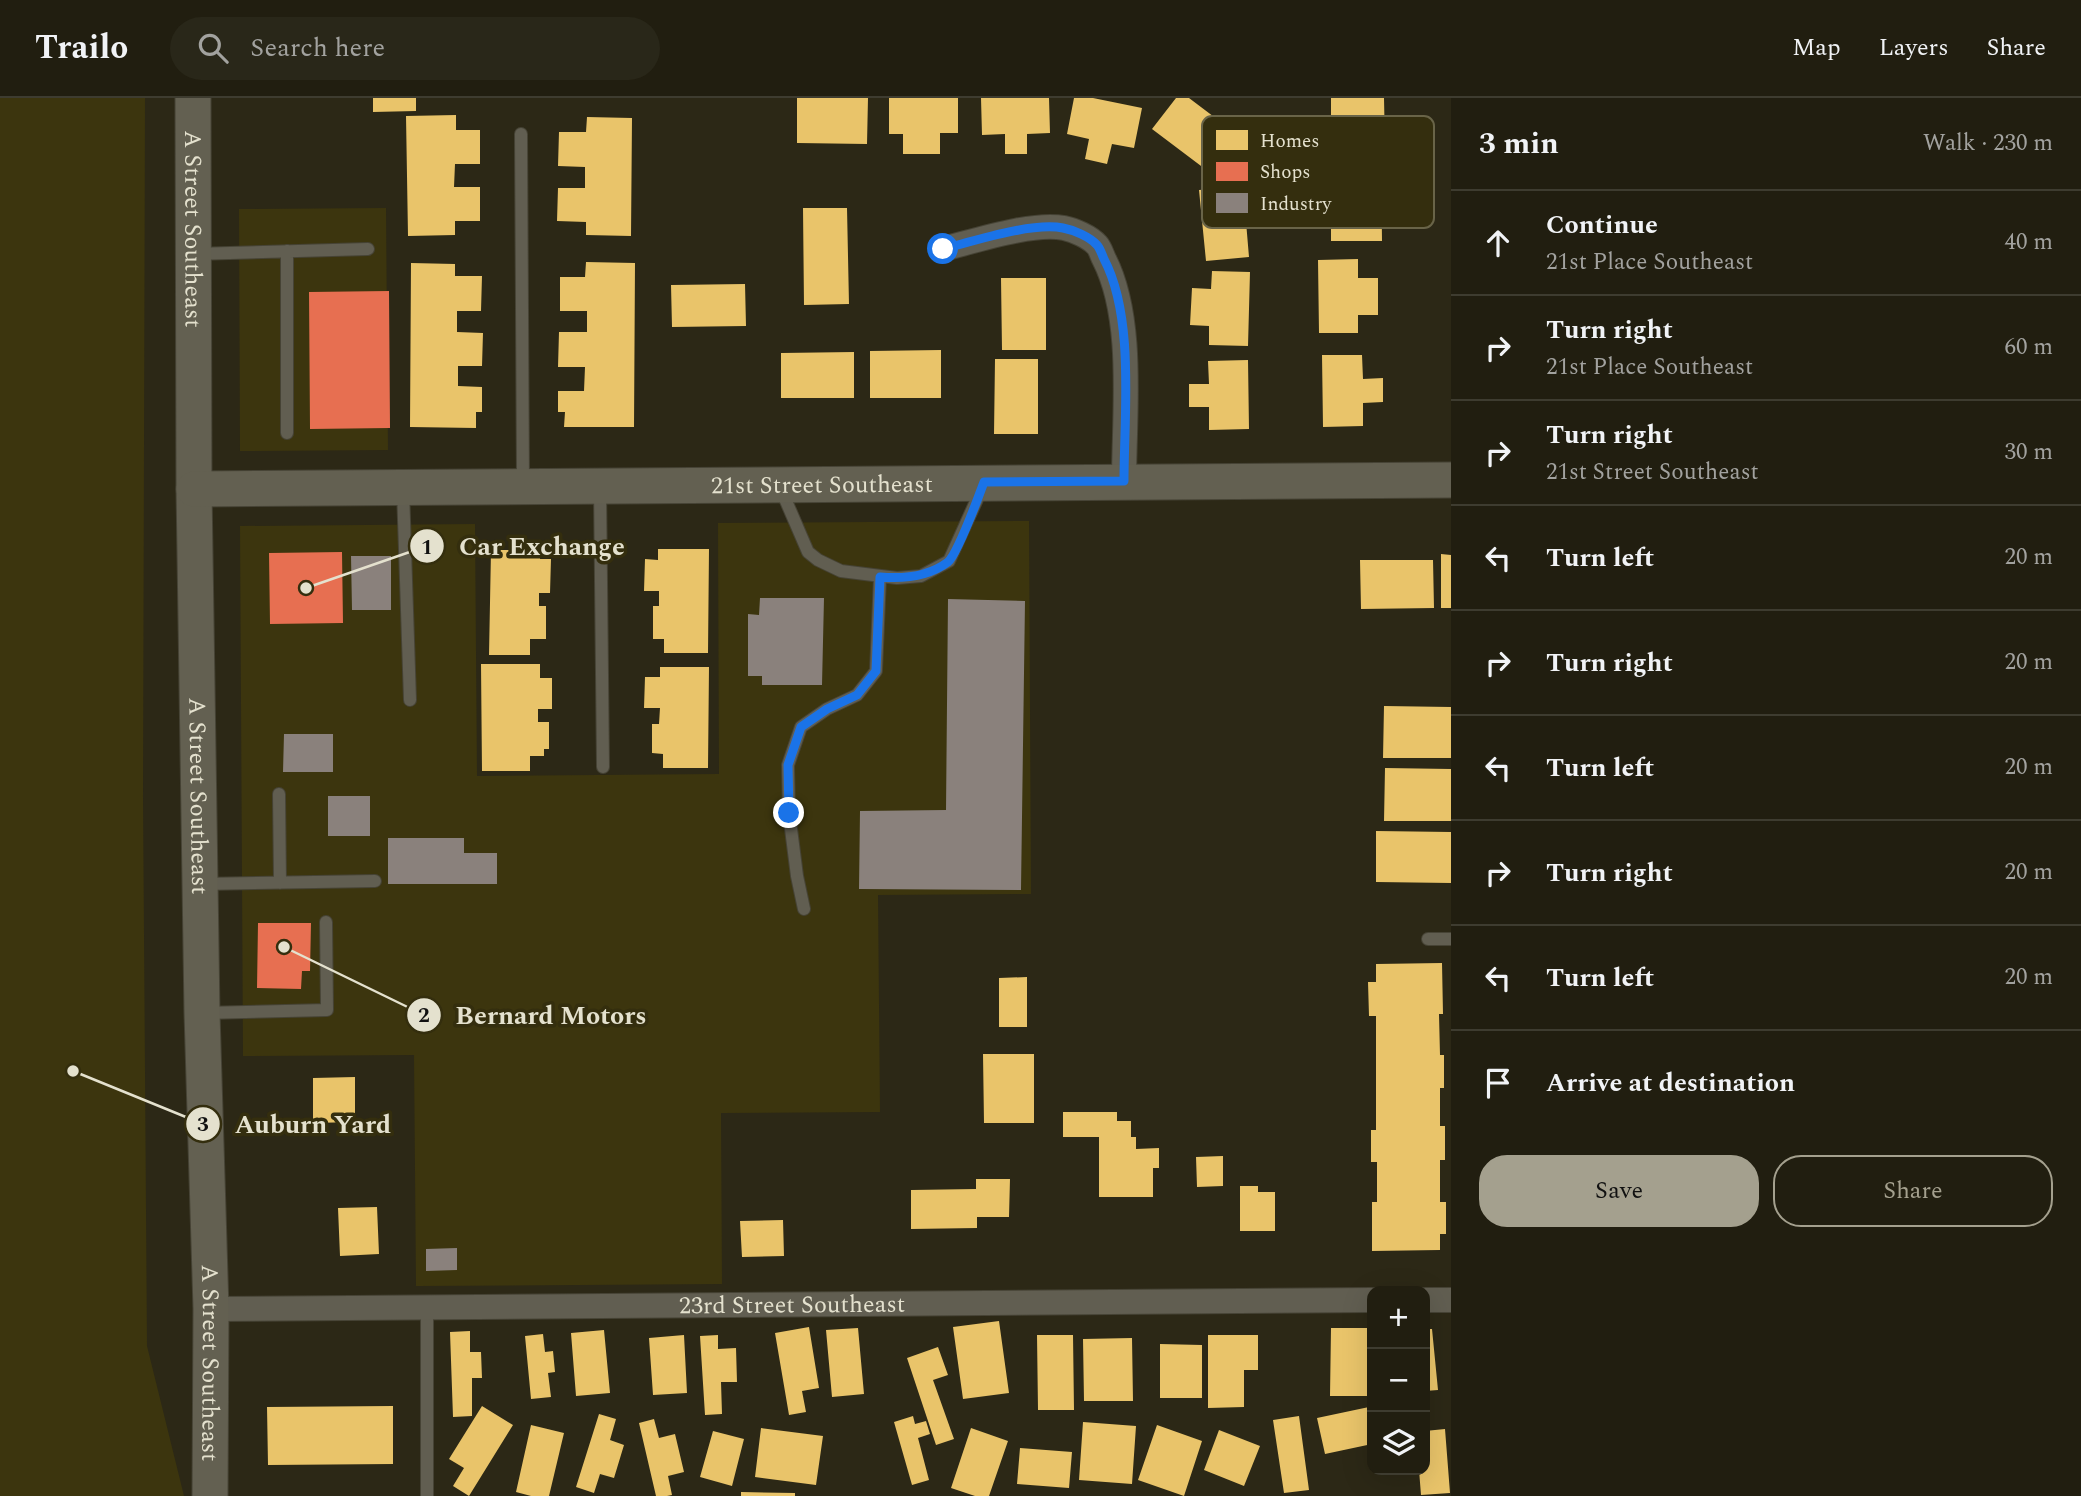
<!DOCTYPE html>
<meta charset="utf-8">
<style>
:root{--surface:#211e10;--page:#292719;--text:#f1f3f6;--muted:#a2a29f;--line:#3e3c30;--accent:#a4a08e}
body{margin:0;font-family:Spectral,serif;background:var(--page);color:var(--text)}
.controls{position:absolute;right:21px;bottom:21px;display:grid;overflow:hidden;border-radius:14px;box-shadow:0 7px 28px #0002}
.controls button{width:63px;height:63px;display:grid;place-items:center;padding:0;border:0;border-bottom:2px solid var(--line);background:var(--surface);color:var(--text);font:35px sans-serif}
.stop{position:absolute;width:21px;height:21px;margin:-16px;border:5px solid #1a73e8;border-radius:50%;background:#fff}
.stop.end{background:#1a73e8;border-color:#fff;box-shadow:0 2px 7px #0008}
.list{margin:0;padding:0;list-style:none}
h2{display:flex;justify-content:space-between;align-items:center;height:91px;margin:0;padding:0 28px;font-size:30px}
h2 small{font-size:23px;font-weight:400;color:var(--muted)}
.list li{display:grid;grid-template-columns:46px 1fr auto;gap:21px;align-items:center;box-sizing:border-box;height:105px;padding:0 28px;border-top:2px solid var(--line)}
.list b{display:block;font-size:26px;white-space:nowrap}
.list p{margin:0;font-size:23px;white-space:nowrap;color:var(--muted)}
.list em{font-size:23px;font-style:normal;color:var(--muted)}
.actions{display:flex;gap:14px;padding:21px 28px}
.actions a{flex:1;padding:16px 0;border:2px solid var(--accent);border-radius:28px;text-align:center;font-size:24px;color:var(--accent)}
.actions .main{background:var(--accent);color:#111}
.icon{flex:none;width:38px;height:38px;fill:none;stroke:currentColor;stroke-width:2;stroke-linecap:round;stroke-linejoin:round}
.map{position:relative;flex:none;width:1451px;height:1398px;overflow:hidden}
header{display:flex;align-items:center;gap:42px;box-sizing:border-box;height:98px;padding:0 35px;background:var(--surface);border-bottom:2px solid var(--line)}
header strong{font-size:33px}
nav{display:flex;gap:38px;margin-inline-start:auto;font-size:24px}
.search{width:490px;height:63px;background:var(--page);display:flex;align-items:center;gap:18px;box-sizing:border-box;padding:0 24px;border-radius:38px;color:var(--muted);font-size:26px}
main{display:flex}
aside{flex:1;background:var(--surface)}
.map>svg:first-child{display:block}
.built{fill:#3c350e}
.homes{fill:#e9c46a}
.shops{fill:#e76f51}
.industry{fill:#8a817c}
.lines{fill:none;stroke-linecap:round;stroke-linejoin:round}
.lane-casing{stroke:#464335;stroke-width:14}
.street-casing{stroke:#464335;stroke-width:26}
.secondary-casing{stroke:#464335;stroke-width:37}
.lane{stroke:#615e51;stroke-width:12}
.street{stroke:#615e51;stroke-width:24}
.secondary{stroke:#636051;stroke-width:35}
.route{stroke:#1a73e8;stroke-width:9}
.labels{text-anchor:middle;stroke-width:7;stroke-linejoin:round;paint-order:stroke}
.street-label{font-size:24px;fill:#e4e1ce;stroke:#342e0e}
.key{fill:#342e0e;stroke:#696448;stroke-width:2}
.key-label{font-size:19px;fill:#e4e1ce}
.leader{fill:none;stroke:#e4e1ce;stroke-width:2.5}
.callout-dot{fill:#e4e1ce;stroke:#342e0e;stroke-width:2.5}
.mark-label{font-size:21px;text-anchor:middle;font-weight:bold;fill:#111}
.callout-label{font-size:26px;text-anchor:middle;font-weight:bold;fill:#e4e1ce;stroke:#342e0e;stroke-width:7;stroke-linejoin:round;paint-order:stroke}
</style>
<header>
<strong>Trailo</strong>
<div class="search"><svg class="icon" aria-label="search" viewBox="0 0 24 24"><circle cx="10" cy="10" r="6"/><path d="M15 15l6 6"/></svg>Search here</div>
<nav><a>Map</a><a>Layers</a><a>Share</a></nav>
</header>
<main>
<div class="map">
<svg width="1451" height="1398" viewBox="0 0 1451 1398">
<rect width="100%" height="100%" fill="#2c2816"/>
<!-- built -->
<path class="built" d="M 0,0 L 145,0 L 143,699 L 147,1248 L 184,1398 L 0,1398 Z
M 386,110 L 388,352 L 240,353 L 239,111 Z
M 1029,423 L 1031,796 L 878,797 L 880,1014 L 721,1015 L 722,1186 L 416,1188 L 414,957 L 243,958 L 240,428 L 475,426 L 477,678 L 719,676 L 718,425 Z"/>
<!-- homes -->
<path class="homes" d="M 373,0 L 416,0 L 416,13 L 373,14 Z
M 797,0 L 868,0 L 867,46 L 797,45 Z
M 889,0 L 958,0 L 958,35 L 940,35 L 940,56 L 903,56 L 903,36 L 889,36 Z
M 981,0 L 1049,0 L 1050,35 L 1027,36 L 1027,56 L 1005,56 L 1005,36 L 982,37 Z
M 1074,0 L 1093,0 L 1142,10 L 1134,50 L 1112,46 L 1107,66 L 1085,61 L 1089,41 L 1067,36 Z
M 1176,0 L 1189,0 L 1238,37 L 1209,74 L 1152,31 Z
M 1331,0 L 1384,0 L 1385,49 L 1331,50 Z
M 456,17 L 456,32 L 480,32 L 480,66 L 455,66 L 454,89 L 480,89 L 480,123 L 455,123 L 455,137 L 408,138 L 406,18 Z
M 587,19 L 632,20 L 631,138 L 586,137 L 586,124 L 557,123 L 558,90 L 585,90 L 585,69 L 558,68 L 559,34 L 586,34 Z
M 1381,65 L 1382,143 L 1331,143 L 1331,66 Z
M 1243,88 L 1249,159 L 1206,163 L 1199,92 Z
M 803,110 L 847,110 L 849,206 L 804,207 Z
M 1358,161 L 1358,180 L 1378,180 L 1378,217 L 1358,217 L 1358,235 L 1319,235 L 1318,162 Z
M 586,164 L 635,165 L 634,329 L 564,329 L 565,314 L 558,314 L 558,293 L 584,293 L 585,269 L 558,269 L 559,234 L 587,234 L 587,213 L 560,213 L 560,179 L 585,179 Z
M 411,165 L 455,166 L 455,178 L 482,178 L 481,213 L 457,213 L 457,234 L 483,235 L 482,268 L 458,268 L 458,288 L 482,289 L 482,314 L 476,314 L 476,330 L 410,329 Z
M 1212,173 L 1250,174 L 1248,248 L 1209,247 L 1209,228 L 1190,227 L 1192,190 L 1211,191 Z
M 1001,180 L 1046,180 L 1046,252 L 1002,252 Z
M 745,186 L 746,228 L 672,229 L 671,187 Z
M 941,252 L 941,300 L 870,300 L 870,253 Z
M 854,254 L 854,300 L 781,300 L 781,255 Z
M 1322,257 L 1362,257 L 1363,281 L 1383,280 L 1383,304 L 1363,305 L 1363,328 L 1323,329 Z
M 995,261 L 1038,261 L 1038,336 L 994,336 Z
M 1248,262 L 1249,331 L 1209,332 L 1209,309 L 1189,309 L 1189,286 L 1209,286 L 1208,263 Z
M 658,451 L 709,451 L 708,555 L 664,555 L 664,541 L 653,541 L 653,508 L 659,508 L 659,493 L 644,493 L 645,461 L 658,462 Z
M 491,452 L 540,452 L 540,461 L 551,461 L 550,495 L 539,495 L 539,508 L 546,508 L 546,541 L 530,541 L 530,557 L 489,557 Z
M 1441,456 L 1451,457 L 1451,510 L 1441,510 Z
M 1360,462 L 1433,462 L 1434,510 L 1361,511 Z
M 481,566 L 540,566 L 540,580 L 552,580 L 552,611 L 538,611 L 538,624 L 549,624 L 549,651 L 544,651 L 544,658 L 530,658 L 530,673 L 482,673 Z
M 660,569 L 709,569 L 708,670 L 663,670 L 663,656 L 652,655 L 652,626 L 659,626 L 660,610 L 644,610 L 645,579 L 660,579 Z
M 1384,608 L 1451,609 L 1451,660 L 1383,660 Z
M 1385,670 L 1451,671 L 1451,723 L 1384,723 Z
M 1376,733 L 1451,734 L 1451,785 L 1376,784 Z
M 1442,865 L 1443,916 L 1439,916 L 1440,957 L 1444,957 L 1444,990 L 1440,990 L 1440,1028 L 1445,1028 L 1445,1062 L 1440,1062 L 1440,1104 L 1446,1104 L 1446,1136 L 1440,1136 L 1440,1152 L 1372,1153 L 1372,1104 L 1377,1104 L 1377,1064 L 1371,1064 L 1371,1032 L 1376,1032 L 1376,918 L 1369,918 L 1368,884 L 1376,884 L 1376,866 Z
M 1027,879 L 1027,929 L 999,929 L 999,880 Z
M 983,956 L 1034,956 L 1034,1025 L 984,1025 Z
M 355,979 L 355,1024 L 313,1025 L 313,980 Z
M 1063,1014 L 1117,1014 L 1117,1023 L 1131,1023 L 1131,1039 L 1136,1039 L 1136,1051 L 1159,1050 L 1159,1070 L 1153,1070 L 1153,1099 L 1099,1099 L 1099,1039 L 1063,1039 Z
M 1223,1058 L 1223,1088 L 1197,1089 L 1196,1059 Z
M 976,1081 L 1010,1081 L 1009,1119 L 977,1119 L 977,1130 L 911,1131 L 911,1092 L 976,1091 Z
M 1240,1088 L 1258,1088 L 1258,1094 L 1275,1094 L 1275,1133 L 1240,1133 Z
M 377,1109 L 379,1156 L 340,1158 L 338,1110 Z
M 783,1122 L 784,1158 L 742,1159 L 740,1123 Z
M 999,1223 L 1009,1295 L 963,1301 L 953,1229 Z
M 809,1229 L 819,1290 L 802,1293 L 806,1314 L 789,1317 L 775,1235 Z
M 858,1230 L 864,1296 L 832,1299 L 826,1232 Z
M 1331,1230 L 1372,1230 L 1372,1298 L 1330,1298 Z
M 1425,1231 L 1432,1231 L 1438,1292 L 1425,1293 Z
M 604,1232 L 610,1295 L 576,1298 L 571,1235 Z
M 470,1233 L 470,1254 L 481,1254 L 482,1280 L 472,1280 L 472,1318 L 453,1319 L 450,1234 Z
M 543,1236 L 545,1254 L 553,1253 L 555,1274 L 548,1275 L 551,1299 L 531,1301 L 525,1238 Z
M 684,1237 L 687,1295 L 653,1297 L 649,1240 Z
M 718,1237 L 718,1251 L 736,1250 L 737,1284 L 721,1284 L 722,1316 L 705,1317 L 700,1238 Z
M 1037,1237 L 1073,1237 L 1074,1312 L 1038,1312 Z
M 1208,1237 L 1258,1237 L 1258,1272 L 1244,1272 L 1244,1309 L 1208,1310 Z
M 1132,1240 L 1133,1303 L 1084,1303 L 1083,1241 Z
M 1160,1246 L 1202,1247 L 1202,1300 L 1160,1300 Z
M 938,1249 L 948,1277 L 933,1282 L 954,1341 L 936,1347 L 907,1260 Z
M 393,1308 L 393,1366 L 268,1367 L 267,1309 Z
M 482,1308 L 513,1327 L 469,1398 L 453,1388 L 464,1370 L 449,1361 Z
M 1369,1309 L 1372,1322 L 1372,1346 L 1325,1356 L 1317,1320 Z
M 599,1316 L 616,1321 L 610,1342 L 624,1347 L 614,1380 L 600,1376 L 594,1395 L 576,1389 Z
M 913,1318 L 915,1326 L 926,1323 L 930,1336 L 918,1340 L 929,1382 L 912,1387 L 894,1324 Z
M 1299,1318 L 1309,1392 L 1284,1395 L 1273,1322 Z
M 654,1321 L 659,1340 L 675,1336 L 684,1374 L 668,1378 L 672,1397 L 667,1398 L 656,1398 L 639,1325 Z
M 1083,1324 L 1136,1328 L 1132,1386 L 1079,1382 Z
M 531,1327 L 564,1335 L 549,1398 L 531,1398 L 516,1394 Z
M 1157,1327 L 1202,1343 L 1184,1398 L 1138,1382 Z
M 761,1330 L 823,1338 L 816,1387 L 755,1379 Z
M 971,1330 L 1008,1343 L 989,1398 L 975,1398 L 951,1390 Z
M 1445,1331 L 1450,1395 L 1421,1397 L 1419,1372 L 1425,1372 L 1425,1333 Z
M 1219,1332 L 1260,1348 L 1244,1388 L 1204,1372 Z
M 713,1333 L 744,1341 L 732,1388 L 700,1379 Z
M 1020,1350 L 1072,1354 L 1069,1390 L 1017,1386 Z
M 741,1394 L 795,1395 L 795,1398 L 741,1398 Z"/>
<!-- shops -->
<path class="shops" d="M 389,193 L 390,330 L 310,331 L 309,194 Z
M 342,454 L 343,525 L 270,526 L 269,455 Z
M 258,825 L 311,825 L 310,873 L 302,873 L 301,891 L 257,890 Z"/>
<!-- industry -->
<path class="industry" d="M 351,458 L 391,458 L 391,512 L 352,512 Z
M 760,500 L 824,500 L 822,587 L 762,587 L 762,578 L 748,578 L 748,516 L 759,517 Z
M 948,501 L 1025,503 L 1021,792 L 859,791 L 860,713 L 946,712 Z
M 284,636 L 333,636 L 333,674 L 283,674 Z
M 328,698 L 370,698 L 370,738 L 328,738 Z
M 388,740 L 464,740 L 464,755 L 497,755 L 497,786 L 388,786 Z
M 457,1150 L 457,1172 L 426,1173 L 426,1151 Z"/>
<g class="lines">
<!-- lane casing -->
<g class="lane-casing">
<path id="lane" d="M 521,36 L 523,386
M 287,153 L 287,335
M 194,156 L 368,151
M 780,389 L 808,454 L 818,462 L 841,473 L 897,480 L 921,478 L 949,463 L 983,388
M 600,390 L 603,669
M 403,392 L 410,602
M 279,696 L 280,785
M 201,786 L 375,783
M 804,811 L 797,778 L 789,715 L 788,667 L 801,629 L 827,611 L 857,597 L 876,573 L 880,479
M 1428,841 L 1451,841
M 203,915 L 327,912 L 326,824
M 427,1210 L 427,1398"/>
</g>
<!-- street casing -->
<g class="street-casing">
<g id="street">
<path d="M 943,151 C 975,143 1032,124 1064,130 C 1074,132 1090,139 1097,147 C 1100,150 1102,157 1104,161 C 1135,221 1124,317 1124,383"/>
<path d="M 1425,1202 L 1451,1202"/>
<path id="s1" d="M 211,1211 L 1372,1202"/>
</g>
</g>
<!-- secondary casing -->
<g class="secondary-casing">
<g id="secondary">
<path id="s2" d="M 193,0 L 194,391 L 202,915 L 211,1211 L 210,1398"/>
<path id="s3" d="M 194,391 L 1451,382"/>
</g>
</g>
<!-- lane -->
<use href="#lane" class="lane"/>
<!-- street -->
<use href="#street" class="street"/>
<!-- secondary -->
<use href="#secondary" class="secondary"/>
</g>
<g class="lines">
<!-- route -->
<path class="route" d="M 789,715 L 788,667 L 801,629 L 827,611 L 857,597 L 876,573 L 880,479 C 903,481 928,479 948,464 C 958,455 978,400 984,384 L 1124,383 C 1124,317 1135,220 1104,161 C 1102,157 1100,150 1097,147 C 1090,139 1074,132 1063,130 C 1032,124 974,143 943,151"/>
</g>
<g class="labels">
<!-- street labels -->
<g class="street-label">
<text dy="8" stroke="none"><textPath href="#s2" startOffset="131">A Street Southeast</textPath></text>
<text dy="8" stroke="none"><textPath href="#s3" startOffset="628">21st Street Southeast</textPath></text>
<text dy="8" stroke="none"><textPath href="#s2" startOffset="698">A Street Southeast</textPath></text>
<text dy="8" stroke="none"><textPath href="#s1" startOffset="581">23rd Street Southeast</textPath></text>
<text dy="8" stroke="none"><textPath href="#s2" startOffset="1265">A Street Southeast</textPath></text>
</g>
</g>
<!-- legend -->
<rect x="1202" y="18" width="232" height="112" rx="10" class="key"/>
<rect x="1216" y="32" width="32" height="20" fill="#e9c46a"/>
<rect x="1216" y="64" width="32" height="19" fill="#e76f51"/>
<rect x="1216" y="95" width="32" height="20" fill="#8a817c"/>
<g class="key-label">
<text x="1260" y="49">Homes</text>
<text x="1260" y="80">Shops</text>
<text x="1260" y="112">Industry</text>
</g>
<!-- callouts -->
<path class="leader" d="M306 490L427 448M284 849L424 917M73 973L203 1026"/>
<g class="callout-dot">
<circle cx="306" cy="490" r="7"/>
<circle cx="284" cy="849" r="7"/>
<circle cx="73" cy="973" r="7"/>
<circle cx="427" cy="448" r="18"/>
<circle cx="424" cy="917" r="18"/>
<circle cx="203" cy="1026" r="18"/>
</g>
<g class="mark-label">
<text x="427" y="456">1</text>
<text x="424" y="924">2</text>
<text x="203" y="1033">3</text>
</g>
<g class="callout-label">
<text x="542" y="457">Car Exchange</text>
<text x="551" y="926">Bernard Motors</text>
<text x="313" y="1035">Auburn Yard</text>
</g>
</svg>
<div class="controls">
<button>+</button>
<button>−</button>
<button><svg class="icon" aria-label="layers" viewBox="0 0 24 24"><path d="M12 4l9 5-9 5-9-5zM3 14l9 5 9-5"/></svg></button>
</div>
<div class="stop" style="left:943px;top:151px"></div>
<div class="stop end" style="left:789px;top:715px"></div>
</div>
<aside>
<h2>3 min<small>Walk · 230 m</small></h2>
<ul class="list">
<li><svg class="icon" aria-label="ahead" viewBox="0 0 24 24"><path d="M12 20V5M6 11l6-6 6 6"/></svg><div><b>Continue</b><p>21st Place Southeast</p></div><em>40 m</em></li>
<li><svg class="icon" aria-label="right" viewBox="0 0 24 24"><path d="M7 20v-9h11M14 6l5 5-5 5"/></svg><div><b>Turn right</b><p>21st Place Southeast</p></div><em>60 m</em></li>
<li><svg class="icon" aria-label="right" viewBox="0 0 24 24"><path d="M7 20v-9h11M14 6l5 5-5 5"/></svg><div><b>Turn right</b><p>21st Street Southeast</p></div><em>30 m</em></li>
<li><svg class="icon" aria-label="left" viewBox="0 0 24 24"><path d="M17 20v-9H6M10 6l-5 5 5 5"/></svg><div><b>Turn left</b></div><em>20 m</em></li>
<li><svg class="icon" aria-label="right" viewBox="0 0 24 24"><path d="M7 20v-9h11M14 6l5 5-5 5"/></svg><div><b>Turn right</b></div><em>20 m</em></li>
<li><svg class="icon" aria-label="left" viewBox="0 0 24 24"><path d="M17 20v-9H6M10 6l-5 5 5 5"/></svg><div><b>Turn left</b></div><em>20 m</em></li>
<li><svg class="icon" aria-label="right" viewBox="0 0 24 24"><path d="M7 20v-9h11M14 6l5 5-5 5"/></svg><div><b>Turn right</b></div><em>20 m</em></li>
<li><svg class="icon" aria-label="left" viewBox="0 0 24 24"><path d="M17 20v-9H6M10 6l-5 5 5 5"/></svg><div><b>Turn left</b></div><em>20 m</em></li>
<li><svg class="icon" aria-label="arrive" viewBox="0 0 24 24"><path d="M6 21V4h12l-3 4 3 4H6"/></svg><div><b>Arrive at destination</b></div></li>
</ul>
<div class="actions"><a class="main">Save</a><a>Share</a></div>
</aside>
</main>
